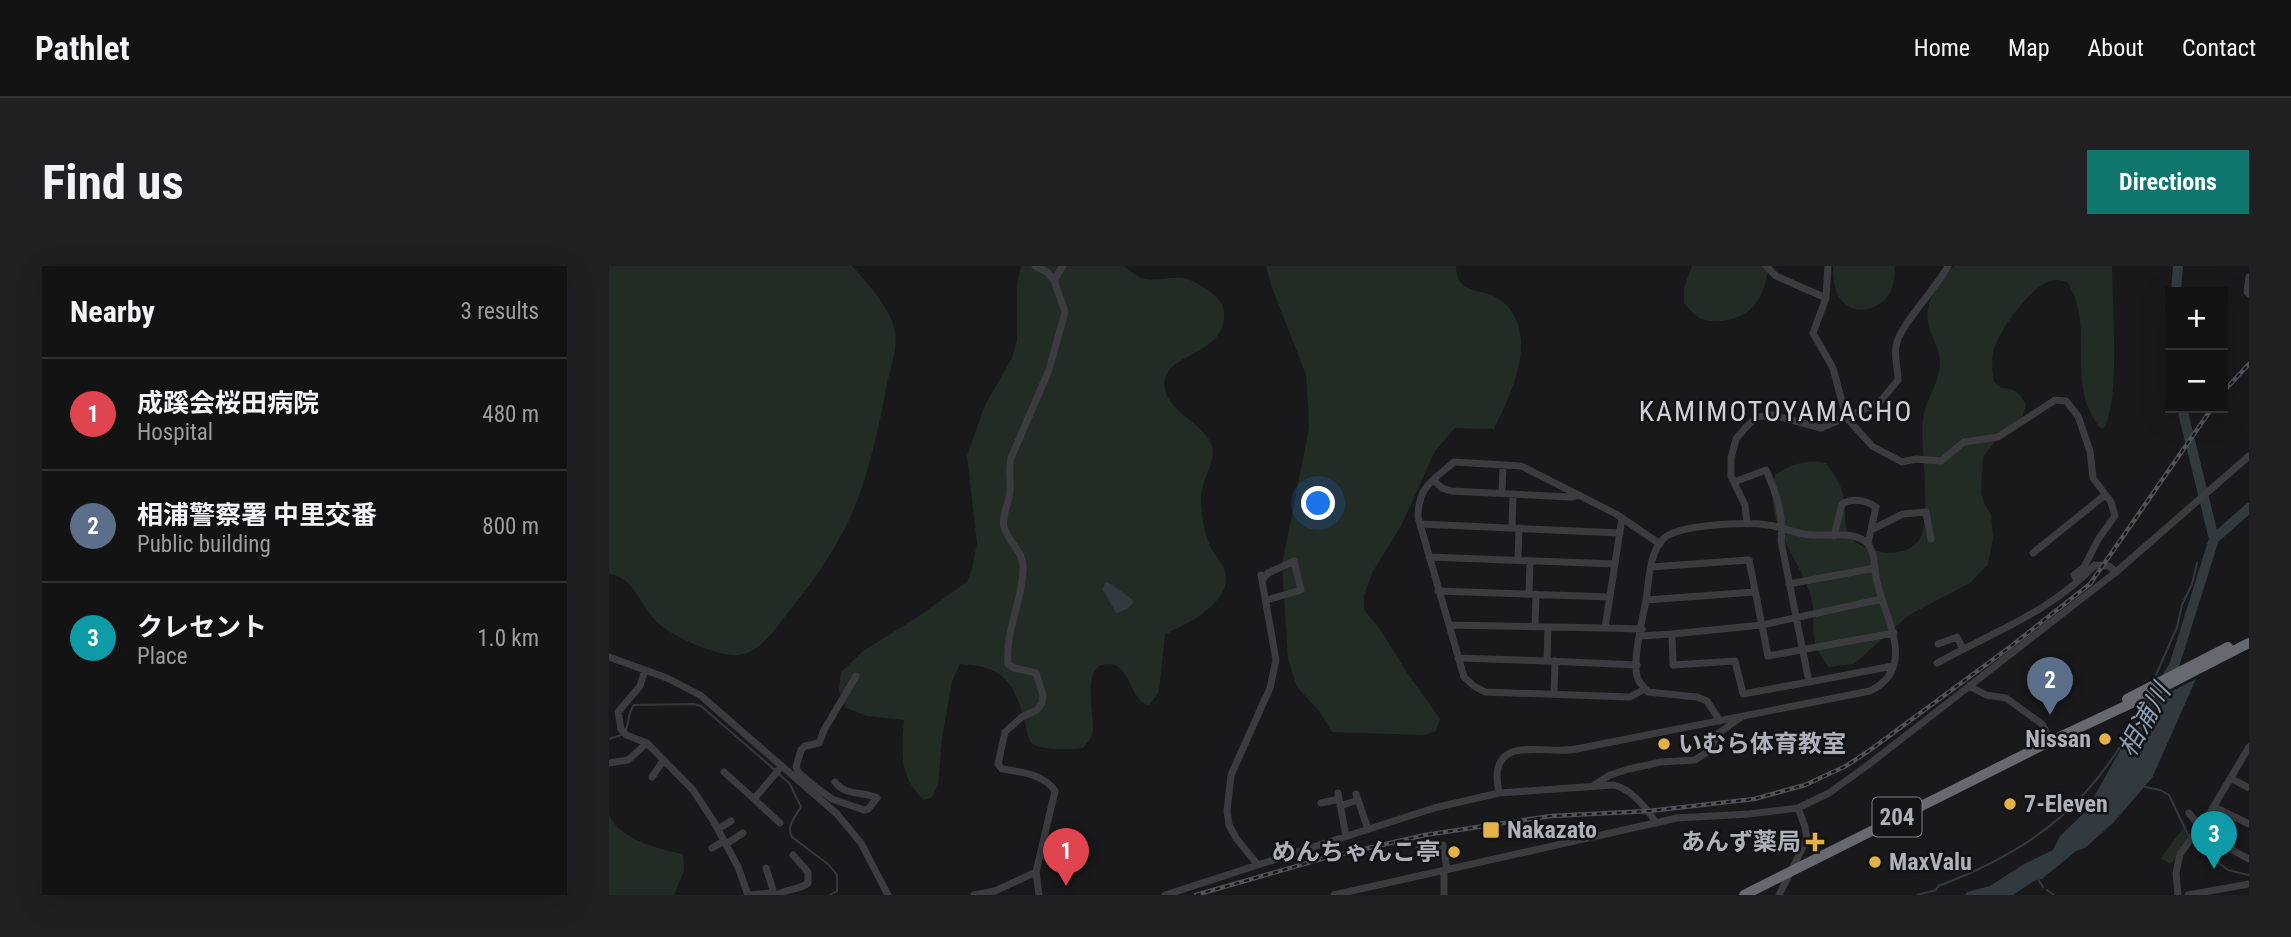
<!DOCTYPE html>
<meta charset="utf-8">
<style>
:root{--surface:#131314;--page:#202022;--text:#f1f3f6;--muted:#9d9ea0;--line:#323234;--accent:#0f766e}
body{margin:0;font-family:"Roboto Condensed","Noto Sans JP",sans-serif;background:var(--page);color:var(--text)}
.controls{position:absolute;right:21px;top:21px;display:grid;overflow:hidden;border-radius:0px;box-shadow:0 7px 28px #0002}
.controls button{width:63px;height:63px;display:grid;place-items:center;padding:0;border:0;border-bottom:2px solid var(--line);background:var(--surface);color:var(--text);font:35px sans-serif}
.you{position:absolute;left:710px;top:238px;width:24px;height:24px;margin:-18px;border:5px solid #fff;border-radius:50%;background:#1a73e8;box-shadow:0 0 0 10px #1a73e833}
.badge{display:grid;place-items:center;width:46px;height:46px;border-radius:50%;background:var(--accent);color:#fff;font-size:23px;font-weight:700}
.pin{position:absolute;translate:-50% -58px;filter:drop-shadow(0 2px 4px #0008)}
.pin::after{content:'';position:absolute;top:37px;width:24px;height:21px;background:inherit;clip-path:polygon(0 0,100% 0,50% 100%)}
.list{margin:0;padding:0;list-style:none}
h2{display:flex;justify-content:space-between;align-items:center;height:91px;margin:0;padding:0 28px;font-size:30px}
h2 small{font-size:23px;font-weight:400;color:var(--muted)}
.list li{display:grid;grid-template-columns:46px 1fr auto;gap:21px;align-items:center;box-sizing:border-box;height:112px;padding:0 28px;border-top:2px solid var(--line)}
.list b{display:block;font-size:26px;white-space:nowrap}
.list p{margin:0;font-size:23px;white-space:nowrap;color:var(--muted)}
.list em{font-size:23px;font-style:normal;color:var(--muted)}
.map{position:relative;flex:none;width:1640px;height:629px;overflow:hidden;border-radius:0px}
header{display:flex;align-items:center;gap:42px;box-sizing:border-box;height:98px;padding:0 35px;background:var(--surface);border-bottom:2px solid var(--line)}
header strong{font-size:33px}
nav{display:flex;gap:38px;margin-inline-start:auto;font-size:24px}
.intro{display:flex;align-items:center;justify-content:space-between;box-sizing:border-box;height:168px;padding:0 42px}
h1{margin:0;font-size:49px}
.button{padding:18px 32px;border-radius:0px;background:var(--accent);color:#fff;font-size:24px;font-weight:700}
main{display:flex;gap:42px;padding:0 42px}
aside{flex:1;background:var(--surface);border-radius:0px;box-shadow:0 7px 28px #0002}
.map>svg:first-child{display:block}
.green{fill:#232b25}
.water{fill:#323a40}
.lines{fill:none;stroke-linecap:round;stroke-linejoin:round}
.stream{stroke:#323a40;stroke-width:2}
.river{stroke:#323a40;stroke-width:10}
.minor{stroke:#3b3b40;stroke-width:7}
.highway{stroke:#676971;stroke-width:10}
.rail-casing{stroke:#525359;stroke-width:4.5}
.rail{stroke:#141416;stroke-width:2;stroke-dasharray:5;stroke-linecap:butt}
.poi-dot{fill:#e4b248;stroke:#141416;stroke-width:2.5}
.labels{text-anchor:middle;stroke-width:5;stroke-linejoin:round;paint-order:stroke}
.shield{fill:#141416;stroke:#7f8289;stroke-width:2}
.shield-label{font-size:23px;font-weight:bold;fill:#adb1ba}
.poi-label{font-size:24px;font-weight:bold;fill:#adb1ba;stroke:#141416;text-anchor:start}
.water-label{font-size:26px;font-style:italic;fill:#879db2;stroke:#141416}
.quarter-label{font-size:28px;letter-spacing:2px;fill:#cdd0d6;stroke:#141416}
</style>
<header>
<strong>Pathlet</strong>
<nav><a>Home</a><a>Map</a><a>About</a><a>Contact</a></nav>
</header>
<div class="intro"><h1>Find us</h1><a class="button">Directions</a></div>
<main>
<aside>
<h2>Nearby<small>3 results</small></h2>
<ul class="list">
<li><span class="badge" style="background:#e0444e">1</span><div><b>成蹊会桜田病院</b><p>Hospital</p></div><em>480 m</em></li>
<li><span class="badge" style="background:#5c6f8a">2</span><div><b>相浦警察署 中里交番</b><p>Public building</p></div><em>800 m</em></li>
<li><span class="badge" style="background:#0f9aa8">3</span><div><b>クレセント</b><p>Place</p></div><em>1.0 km</em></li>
</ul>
</aside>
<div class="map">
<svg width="1640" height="629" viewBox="0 0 1640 629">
<rect width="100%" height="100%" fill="#19191b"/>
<!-- green -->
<path class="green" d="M 0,0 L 243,0 C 258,17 282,42 286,66 C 289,83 281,102 278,118 C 268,171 256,229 229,275 C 214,301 196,326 177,349 C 166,364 149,388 129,389 C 109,391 61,370 47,355 C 31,339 25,311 0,308 Z
M 412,0 C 437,0 462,0 487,0 C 494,0 506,0 513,0 C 521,2 527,12 536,13 C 547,15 561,11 573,12 C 584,13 602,25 609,33 C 614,38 616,45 615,52 C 612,93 549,86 556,124 C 561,147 595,157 603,180 C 608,193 592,215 592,231 C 592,246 595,268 602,282 C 606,289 611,294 614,300 C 624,320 608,337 593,348 C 582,357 568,361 556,369 L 550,425 L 540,440 C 520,433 522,400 501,398 C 471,396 485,446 484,463 C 484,471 479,476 474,482 C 463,484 427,485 421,475 C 418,469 417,459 415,453 C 404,414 393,400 351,398 L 343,415 L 333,472 L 329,519 L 323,531 L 315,534 C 289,510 293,486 295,454 L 258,450 L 237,442 L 230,425 L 232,406 L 254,385 L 307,352 L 358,316 L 363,303 L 368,277 L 358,190 L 376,139 L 403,92 L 408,74 L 408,18 Z
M 657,0 L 847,0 C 847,30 873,21 890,33 C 933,64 903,126 885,163 L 846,162 L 826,185 L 792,260 L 763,307 L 755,330 L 755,344 L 771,363 L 799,408 L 831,453 L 827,465 L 815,469 L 723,466 L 710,445 L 688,421 L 679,393 L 673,299 L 700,162 L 699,140 L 697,109 L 662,19 Z
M 1083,0 L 1160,0 C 1158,12 1155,27 1147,37 C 1137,52 1114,58 1096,54 C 1087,52 1081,44 1075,37 L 1075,22 Z
M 1224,0 L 1286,0 C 1286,8 1285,20 1281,27 C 1272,42 1248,51 1234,36 C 1225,27 1224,12 1224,0 Z
M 1345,0 L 1503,0 C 1503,35 1512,138 1494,163 L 1490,161 C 1485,153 1480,145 1477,136 C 1465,97 1482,51 1458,16 C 1455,16 1451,14 1447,14 C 1425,14 1391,63 1385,83 C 1382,94 1383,105 1385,116 L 1392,122 C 1406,122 1411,127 1417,139 L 1412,155 L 1394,166 L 1374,191 L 1372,227 L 1376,239 L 1382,248 L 1384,273 L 1379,298 L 1361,317 L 1300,349 L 1245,398 L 1220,401 C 1194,369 1211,356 1200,325 C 1184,281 1155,259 1166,209 C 1182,198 1197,193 1217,197 C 1224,207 1233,219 1235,233 C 1238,252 1232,257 1246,276 C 1260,284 1277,290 1292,285 C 1299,284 1306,280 1310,274 C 1324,251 1310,181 1314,152 C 1317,133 1331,116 1331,96 C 1331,83 1323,73 1320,61 C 1314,39 1328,13 1345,0 Z
M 0,549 C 12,574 49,583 74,588 L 75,605 L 65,629 L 0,629 Z
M 1574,562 L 1580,574 L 1568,592 L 1561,598 L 1552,592 Z"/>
<!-- water -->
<path class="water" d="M 496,316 L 502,318 L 525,335 C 522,341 514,346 507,347 L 494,324 Z
M 1587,413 L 1543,512 L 1504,557 L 1476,582 L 1467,585 L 1433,613 L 1427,614 L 1404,629 L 1356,629 L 1358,626 L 1381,620 L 1415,598 L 1444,584 L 1451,570 L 1477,545 L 1537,438 Z"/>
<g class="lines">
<!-- stream -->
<path class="stream" d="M 1547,409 L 1568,361 L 1573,339 L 1583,318 L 1588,297
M 16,465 C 21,457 18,447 25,439 L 85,438 L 92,440 L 166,504
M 0,473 L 12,469
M 170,508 L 181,518 L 192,541 C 186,551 177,560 183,571 L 220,599 L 228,609 L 228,625 L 221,629
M 1536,521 L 1551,524 L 1560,529 L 1580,571
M 1583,576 L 1619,604 L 1639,609
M 1429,613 L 1434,621
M 1438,624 L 1445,629
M 1308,629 L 1327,624 L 1329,620 C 1427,584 1488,533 1534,440"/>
<!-- river -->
<path class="river" d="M 1567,26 L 1569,0
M 1573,142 L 1605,273
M 1536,447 L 1565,400 L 1605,273 L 1640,242"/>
<!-- minor -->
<path class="minor" d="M 426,0 L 438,6 L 445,14 L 456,46 L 440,104 L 402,192 C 399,204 402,212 401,224 C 401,236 392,249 395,261 C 399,276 414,285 414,300 C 415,331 396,364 399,398 L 405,402 L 427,407 L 434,429 L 433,437 L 428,444 L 413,451 L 396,466 L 389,498 L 393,503 C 412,506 435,508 446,525 L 427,606 L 430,629
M 1157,0 L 1167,10 L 1217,32
M 1219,0 L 1217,32 L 1204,67 L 1224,102 L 1237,151 L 1263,180 L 1293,196 L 1307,193 L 1332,195 L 1355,176 L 1389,171 L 1446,134 L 1457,135 L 1469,150 L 1481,185 L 1484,212 L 1502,236 L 1506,250 L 1490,272 L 1475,301 L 1465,309 L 1468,315
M 1640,11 L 1638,26 L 1640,28
M 445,14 L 454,0
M 824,214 L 833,222 L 842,225 L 962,231 L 970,229
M 1125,216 L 1157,204 C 1167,227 1175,249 1172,275 L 1200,416 L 1284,400
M 893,227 L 894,199
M 811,258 L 1011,267
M 1138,258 L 1136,239 L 1122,210 L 1122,192 L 1127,173 L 1137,161 L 1148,151 L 1164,149 L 1212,162 L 1270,137 L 1289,114 C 1289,103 1285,91 1287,80 C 1290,60 1327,23 1339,0
M 903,262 L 904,228
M 1262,264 L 1294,248 L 1317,246 L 1322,273
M 1225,270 L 1233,238 C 1244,232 1256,234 1267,241 L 1259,277
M 1424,287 L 1496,229
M 820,291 L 1006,298
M 909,294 L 910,262
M 1042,301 L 1140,294 L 1159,390 L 1285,367
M 653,314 L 659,307 L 685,295 L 692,324 L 658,334
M 1180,318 L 1266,302
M 829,325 L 1001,331
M 920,328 L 921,295
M 1037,334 L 1146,326
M 840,359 L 996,362 L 1013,252
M 926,361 L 927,328
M 939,361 L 938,395 L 1028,399
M 996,362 L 1033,363
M 1032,370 L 1063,368
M 1329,378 L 1348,371 L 1354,383
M 0,391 L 58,412 L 91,429 L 228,548 L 252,577 L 279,629
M 849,392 L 938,395
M 1328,397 C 1386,365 1440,347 1486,299 L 1500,300 L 1507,306
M 36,404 L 31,420 L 9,446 L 12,463 L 17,469 L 38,477 L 84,524 L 105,556 L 129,601 L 139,629
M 1200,416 L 1134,428 L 1126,395 L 1064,399 L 1063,368 L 1153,359 L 1273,333
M 1360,420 L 1377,429 L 1397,432 L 1433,458 L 1442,475
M 1036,423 L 1021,431 L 876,426 L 865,420 L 855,411 L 809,251 C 809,221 824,214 845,196 L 912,200 L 1007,248 L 1051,278
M 945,428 L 946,395
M 0,497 L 19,494 L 38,477
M 115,506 L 145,533 L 173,500
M 43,511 L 54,495
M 1623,513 L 1640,522
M 204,519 L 189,506 L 187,501 L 192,484 L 196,480 L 210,477 L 215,464 L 247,410
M 203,520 L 204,519 L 223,533 L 255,544 L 259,543 L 268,532 C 254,525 236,530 226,516
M 984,520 L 1001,509 L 1020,503 L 1052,496 L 1086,494 L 1100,485 L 1110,467 L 1131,452
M 729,527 L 737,570
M 890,527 C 887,512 885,494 903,486 C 920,480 948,487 967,483 C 1065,464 1163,445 1261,425 C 1309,402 1276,352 1268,316 C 1265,304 1267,285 1257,276 C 1242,263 1213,272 1195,268 C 1182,266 1171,260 1158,259 C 1137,256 1069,258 1054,273 C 1040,288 1040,315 1037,334 C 1034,352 1022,398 1029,413 C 1031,418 1036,422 1039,426 L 1088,431 L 1098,435 L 1111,455
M 747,528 L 759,563
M 145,533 L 171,557
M 712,537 L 730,533
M 731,540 L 749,534
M 1605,541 L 1640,558
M 1580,547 L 1591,561
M 109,563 L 122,555
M 1588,565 L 1640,593
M 117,578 L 134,567
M 103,582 L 115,575
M 810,582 L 834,579 L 838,604
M 648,598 L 627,572 L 620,559 L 618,545 L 622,509 L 661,422 L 667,394 L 652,309
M 835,605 L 835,629
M 142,629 L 161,627 L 164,624 L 157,602
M 168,629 C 178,622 191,624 199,617 L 199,606 L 184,589
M 365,629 L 386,625 L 427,606
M 556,629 L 825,542 L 890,527 L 1005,519 C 1023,524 1037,541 1047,557
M 725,629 L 1068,552 L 1140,548 L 1189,542 L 1220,527 L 1259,499 L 1507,306 L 1640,190
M 1170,629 L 1198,573 L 1196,561 L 1189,542
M 1569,629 L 1567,607 L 1571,588 L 1599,550 L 1640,481
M 1579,629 L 1640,618"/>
<!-- highway -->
<path class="highway" d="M 1518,433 L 1619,381
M 1135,629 L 1442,475 L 1525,436 L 1640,377"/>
<!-- rail casing -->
<g class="rail-casing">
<path id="rail" d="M 1614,126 L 1640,98
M 587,629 L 716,592 L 816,569 L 942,550 L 1040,545 L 1145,533 L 1196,519 L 1237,500 L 1261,484 L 1401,381 L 1481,318 L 1603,142"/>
</g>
<!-- rail -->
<use href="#rail" class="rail"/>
</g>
<!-- markers -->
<g class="poi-dot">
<circle cx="1496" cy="473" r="7"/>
<circle cx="1055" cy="478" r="7"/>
<circle cx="1401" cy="538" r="7"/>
<rect x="873" y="555" width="18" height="18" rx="3.5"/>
<path d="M1202.5 565.5h7v7h7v7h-7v7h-7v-7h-7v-7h7z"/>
<circle cx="845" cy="586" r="7"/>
<circle cx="1266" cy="596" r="7"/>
</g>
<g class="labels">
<!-- shield labels -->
<rect class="shield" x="1263.5" y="531.5" width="49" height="39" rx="5"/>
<g class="shield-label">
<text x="1288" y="559">204</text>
</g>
<!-- poi labels -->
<g class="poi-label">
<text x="1482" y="481" text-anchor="end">Nissan</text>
<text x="1069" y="486">いむら体育教室</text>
<text x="1415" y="546">7-Eleven</text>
<text x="898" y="572">Nakazato</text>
<text x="1192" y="584" text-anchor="end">あんず薬局</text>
<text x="831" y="594" text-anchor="end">めんちゃんこ亭</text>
<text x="1280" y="604">MaxValu</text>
</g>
<!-- water labels -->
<g class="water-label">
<text transform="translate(1535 454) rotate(-61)" y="9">相浦川</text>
</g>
<!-- quarter labels -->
<g class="quarter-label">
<text x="1167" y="155">KAMIMOTOYAMACHO</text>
</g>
</g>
</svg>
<div class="controls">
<button>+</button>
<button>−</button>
</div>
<div class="you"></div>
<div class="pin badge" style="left:457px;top:620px;background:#e0444e">1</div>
<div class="pin badge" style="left:1441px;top:449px;background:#5c6f8a">2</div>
<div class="pin badge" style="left:1605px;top:603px;background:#0f9aa8">3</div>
</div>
</main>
